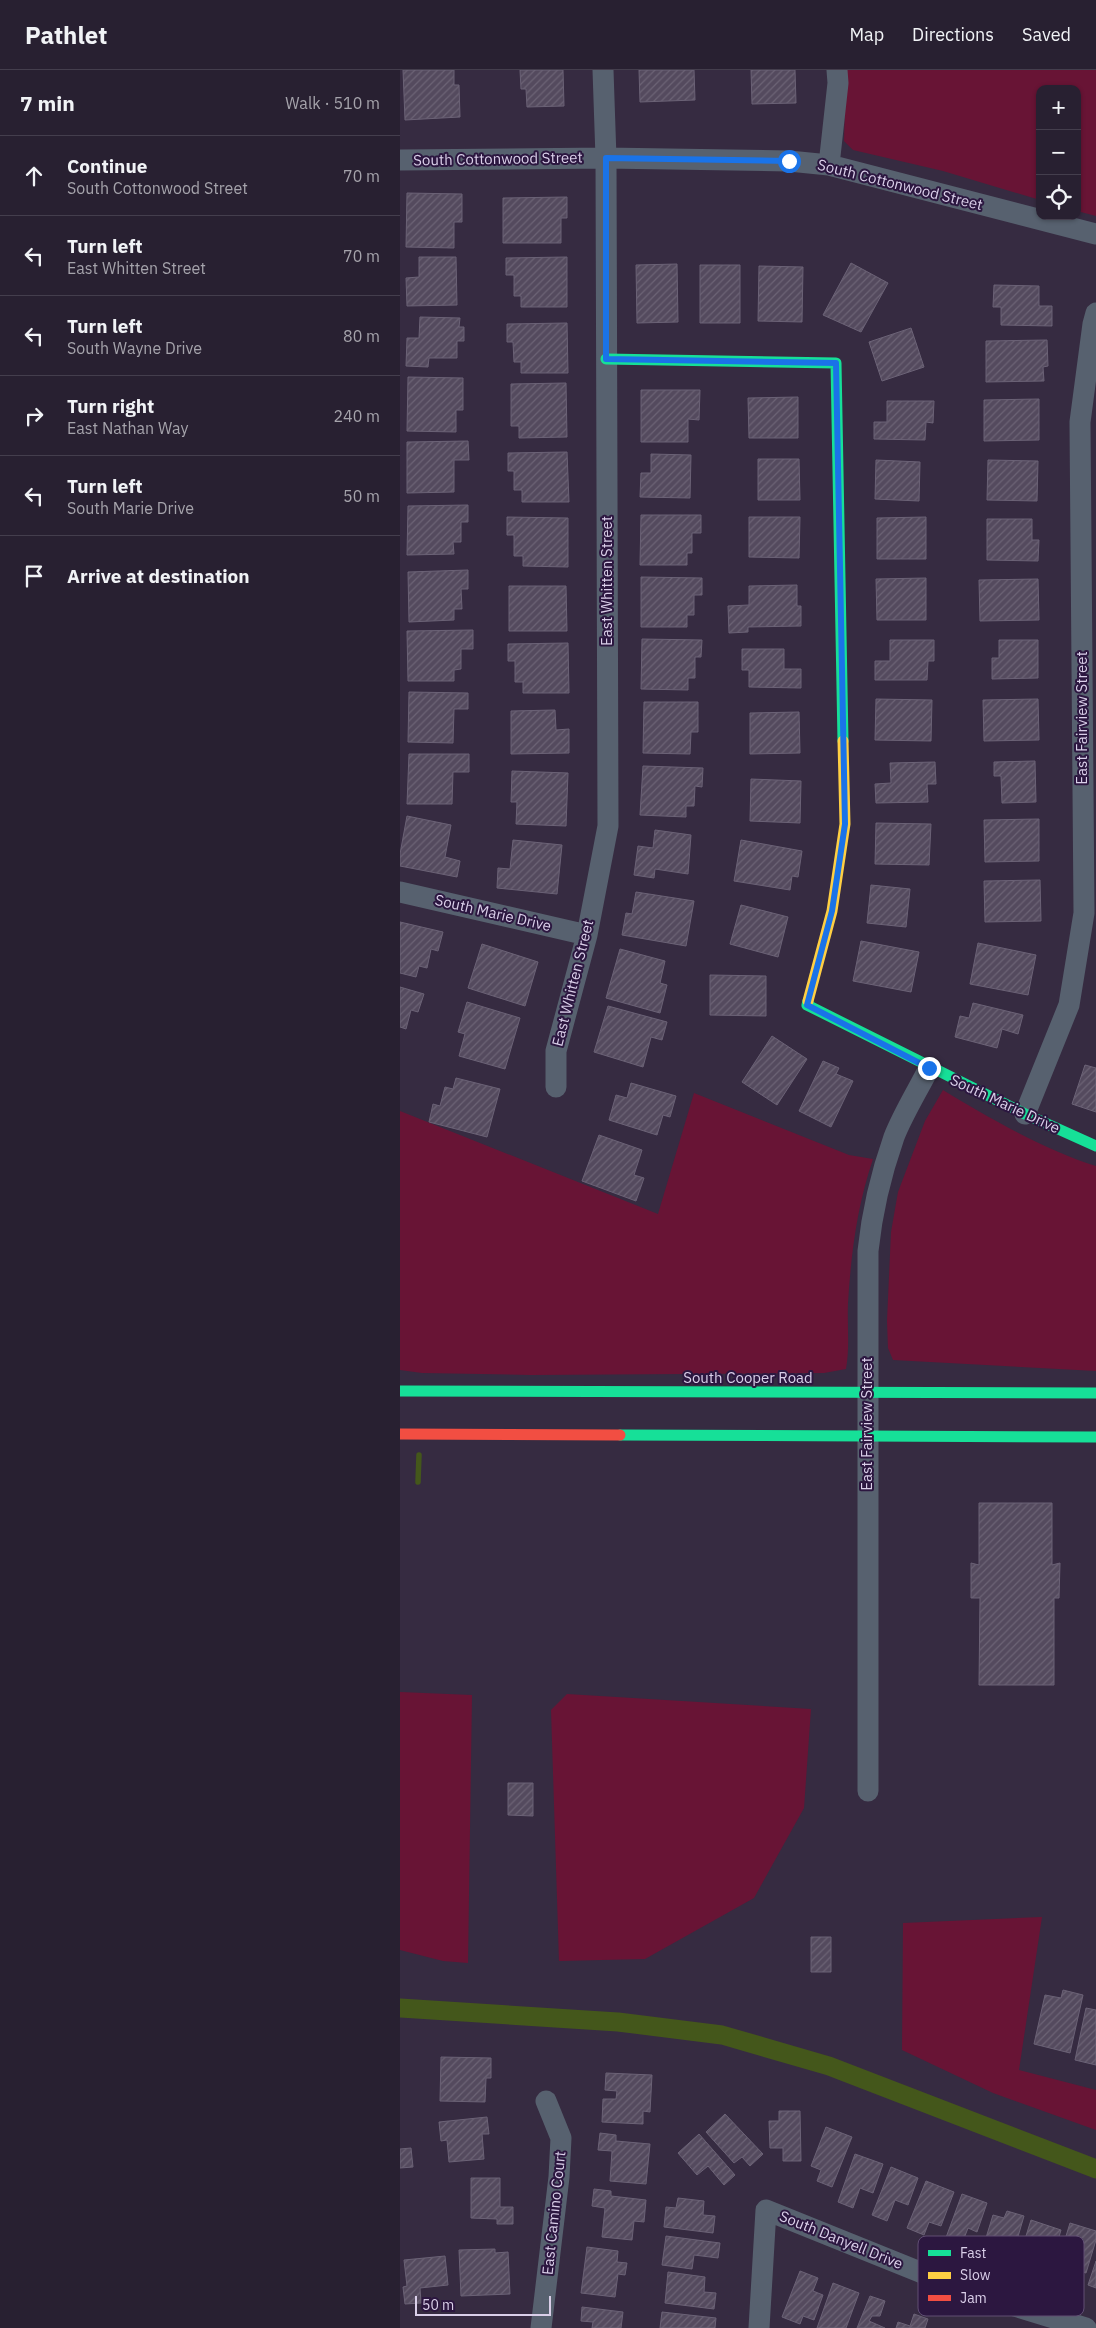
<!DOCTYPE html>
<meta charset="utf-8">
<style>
:root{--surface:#282031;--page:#302839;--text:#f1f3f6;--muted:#a5a3ab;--line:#443e4d}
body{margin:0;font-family:"IBM Plex Sans",sans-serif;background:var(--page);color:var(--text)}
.controls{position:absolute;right:15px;top:15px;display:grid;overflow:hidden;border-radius:10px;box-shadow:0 1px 4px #0004}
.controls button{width:45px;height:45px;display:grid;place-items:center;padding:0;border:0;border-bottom:1px solid var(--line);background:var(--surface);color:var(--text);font:25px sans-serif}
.scale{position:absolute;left:15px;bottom:12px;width:136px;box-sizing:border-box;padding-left:5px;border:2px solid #dacfe9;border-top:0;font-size:14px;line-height:18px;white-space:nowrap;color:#dacfe9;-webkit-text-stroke:4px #2c1740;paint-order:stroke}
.stop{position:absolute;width:15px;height:15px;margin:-11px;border:4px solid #1a73e8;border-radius:50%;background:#fff}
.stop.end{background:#1a73e8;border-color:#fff;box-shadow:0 1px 5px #0008}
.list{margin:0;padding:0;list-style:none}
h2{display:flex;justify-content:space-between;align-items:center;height:65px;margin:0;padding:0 20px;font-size:21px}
h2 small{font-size:16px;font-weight:400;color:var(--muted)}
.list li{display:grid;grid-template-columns:32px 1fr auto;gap:15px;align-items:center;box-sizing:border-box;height:80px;padding:0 20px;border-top:1px solid var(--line)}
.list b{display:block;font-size:19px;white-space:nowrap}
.list p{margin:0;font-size:16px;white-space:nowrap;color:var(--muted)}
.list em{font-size:16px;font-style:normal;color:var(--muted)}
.icon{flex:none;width:28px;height:28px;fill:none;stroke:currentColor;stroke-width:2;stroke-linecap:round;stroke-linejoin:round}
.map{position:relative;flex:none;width:696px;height:2258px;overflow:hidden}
header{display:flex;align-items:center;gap:30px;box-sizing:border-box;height:70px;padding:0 25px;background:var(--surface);border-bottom:1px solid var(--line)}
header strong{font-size:24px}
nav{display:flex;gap:28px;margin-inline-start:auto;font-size:18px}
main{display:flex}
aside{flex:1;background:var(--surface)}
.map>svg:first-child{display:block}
.green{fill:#681435}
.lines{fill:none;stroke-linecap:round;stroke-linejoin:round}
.stream{stroke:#44571b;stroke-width:5.5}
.canal{stroke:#44571b;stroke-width:19}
.building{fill:url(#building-hatch);stroke:#6b6276}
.street{stroke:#57616f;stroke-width:21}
.fast{stroke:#16e098;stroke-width:11}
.slow{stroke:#ffcf43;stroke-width:11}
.jam{stroke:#f24e42;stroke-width:11}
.route{stroke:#1a73e8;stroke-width:6}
.labels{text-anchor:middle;stroke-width:4;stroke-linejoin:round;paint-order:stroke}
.street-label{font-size:15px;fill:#dacfe9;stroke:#2c1740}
.key{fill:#2c1740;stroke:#604e73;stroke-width:1}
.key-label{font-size:14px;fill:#dacfe9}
</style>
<header>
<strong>Pathlet</strong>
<nav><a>Map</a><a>Directions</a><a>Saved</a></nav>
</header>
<main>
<aside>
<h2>7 min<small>Walk · 510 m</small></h2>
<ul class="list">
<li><svg class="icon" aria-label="ahead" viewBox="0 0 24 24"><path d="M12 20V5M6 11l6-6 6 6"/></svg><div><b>Continue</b><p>South Cottonwood Street</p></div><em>70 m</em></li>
<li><svg class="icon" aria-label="left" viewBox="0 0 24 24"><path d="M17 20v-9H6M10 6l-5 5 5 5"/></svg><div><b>Turn left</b><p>East Whitten Street</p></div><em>70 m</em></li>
<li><svg class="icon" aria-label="left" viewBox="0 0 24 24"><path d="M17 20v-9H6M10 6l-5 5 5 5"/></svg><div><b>Turn left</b><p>South Wayne Drive</p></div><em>80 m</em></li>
<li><svg class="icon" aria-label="right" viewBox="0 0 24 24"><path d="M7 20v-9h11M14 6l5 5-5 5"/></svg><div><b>Turn right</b><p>East Nathan Way</p></div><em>240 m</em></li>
<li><svg class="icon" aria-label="left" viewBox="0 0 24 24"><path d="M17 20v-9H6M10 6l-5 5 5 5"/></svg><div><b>Turn left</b><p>South Marie Drive</p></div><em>50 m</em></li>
<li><svg class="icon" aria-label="arrive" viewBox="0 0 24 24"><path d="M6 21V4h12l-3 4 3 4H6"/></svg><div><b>Arrive at destination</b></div></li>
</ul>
</aside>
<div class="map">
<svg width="696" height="2258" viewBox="0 0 696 2258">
<defs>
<pattern id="building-hatch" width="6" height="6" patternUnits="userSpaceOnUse" patternTransform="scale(1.25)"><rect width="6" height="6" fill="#544a5e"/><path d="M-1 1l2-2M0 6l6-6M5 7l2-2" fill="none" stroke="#6c6375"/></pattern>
</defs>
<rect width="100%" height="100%" fill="#362b41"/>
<!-- green -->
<path class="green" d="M 446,0 L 696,0 L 696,146 L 677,141 L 677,19 L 640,19 L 640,130 L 543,101 L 453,80 L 444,71 Z
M 543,1020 C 587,1047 647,1081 696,1096 L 696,1301 L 493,1290 L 488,1278 L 487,1251 L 491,1162 L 498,1122 L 525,1051 Z
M 294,1023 L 449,1085 L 473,1089 C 457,1136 451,1184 448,1233 C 447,1256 450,1276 446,1299 L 424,1303 L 131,1305 L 22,1303 L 0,1300 L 0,1041 L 258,1144 Z
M 0,1622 L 72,1625 L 68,1893 L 43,1891 L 0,1880 Z
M 167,1624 L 411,1639 L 404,1738 L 354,1828 L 245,1889 L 159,1891 L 151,1640 Z
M 642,1847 L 619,2000 L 696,2020 L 696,2060 L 593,2023 L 502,1980 L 503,1853 Z"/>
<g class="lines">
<!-- stream -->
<path class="stream" d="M 18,1412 L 19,1385"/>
<!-- canal -->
<path class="canal" d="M 0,1938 L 218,1952 L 322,1965 L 429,1996 L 696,2099"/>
</g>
<!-- building -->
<path class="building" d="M 3,0 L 54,0 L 54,15 L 59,15 L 60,47 L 5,50 Z
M 120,0 L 163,0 L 164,36 L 127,37 L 126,19 L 121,19 Z
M 239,0 L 294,0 L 295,30 L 240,32 Z
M 351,0 L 395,0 L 396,33 L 352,34 Z
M 7,123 L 62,124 L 62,152 L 54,152 L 54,178 L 6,177 Z
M 167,127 L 167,148 L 161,148 L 161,173 L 103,173 L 103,128 Z
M 19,187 L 56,187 L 57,235 L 7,236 L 6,208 L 19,207 Z
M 167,187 L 167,237 L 121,237 L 121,226 L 114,226 L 114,205 L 106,205 L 106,188 Z
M 451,193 L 488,213 L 461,262 L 423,245 Z
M 277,194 L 278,252 L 237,253 L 236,195 Z
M 300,195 L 340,195 L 340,253 L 300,253 Z
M 359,196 L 403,197 L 402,252 L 358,251 Z
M 594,215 L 639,216 L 639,236 L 652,236 L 652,256 L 601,255 L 601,237 L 593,237 Z
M 20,247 L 60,248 L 59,257 L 64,257 L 64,271 L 57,271 L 57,288 L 29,288 L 28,297 L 6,296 L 7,268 L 19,268 Z
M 167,253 L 168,303 L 121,303 L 121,292 L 114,292 L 113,272 L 107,272 L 107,254 Z
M 511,258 L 524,297 L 482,311 L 469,272 Z
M 647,270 L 648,296 L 643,297 L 644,311 L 586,312 L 586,271 Z
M 8,307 L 63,308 L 63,340 L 56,340 L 56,362 L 7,361 Z
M 166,313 L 167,367 L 119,368 L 119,356 L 111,356 L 111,314 Z
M 241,320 L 300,320 L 299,350 L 288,349 L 288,372 L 241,372 Z
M 398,327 L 398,368 L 349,368 L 348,328 Z
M 639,329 L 639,370 L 584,371 L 584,330 Z
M 487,331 L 534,331 L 533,353 L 526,352 L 525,370 L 474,369 L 474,352 L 487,352 Z
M 68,371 L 69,390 L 54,390 L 54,422 L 7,423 L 7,372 Z
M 167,382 L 169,432 L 122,432 L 122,420 L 114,420 L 114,401 L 108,401 L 108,383 Z
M 251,384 L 291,385 L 290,428 L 240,427 L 241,403 L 251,403 Z
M 358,389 L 399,389 L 400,430 L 358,430 Z
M 476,390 L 520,392 L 519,431 L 475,429 Z
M 588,390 L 638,391 L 637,431 L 587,430 Z
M 68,435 L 68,452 L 61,452 L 61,472 L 53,472 L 54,484 L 7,485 L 8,436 Z
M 241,445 L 301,445 L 301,463 L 292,463 L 292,483 L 287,483 L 287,495 L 240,495 Z
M 107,447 L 168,448 L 168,497 L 123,496 L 123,486 L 114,486 L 114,465 L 107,465 Z
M 349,447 L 400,447 L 399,488 L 349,487 Z
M 526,447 L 526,489 L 477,489 L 477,448 Z
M 587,449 L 632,449 L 632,470 L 639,470 L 638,491 L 587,490 Z
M 68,500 L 68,519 L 61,519 L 62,539 L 54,539 L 54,550 L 9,552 L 8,502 Z
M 241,507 L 302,508 L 302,525 L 294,525 L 294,545 L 287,545 L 287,557 L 241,557 Z
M 526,508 L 526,550 L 477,550 L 476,509 Z
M 638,509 L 639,550 L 580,551 L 579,510 Z
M 397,515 L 397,536 L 401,536 L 401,556 L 348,557 L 348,562 L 329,563 L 328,536 L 349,535 L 349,516 Z
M 109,516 L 166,516 L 167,561 L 109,561 Z
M 73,560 L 73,579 L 61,579 L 61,599 L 54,600 L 54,611 L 8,611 L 7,561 Z
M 242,569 L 302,570 L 301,587 L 295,587 L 295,608 L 288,608 L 288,620 L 241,619 Z
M 490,570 L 534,570 L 534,591 L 528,591 L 527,610 L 475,610 L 475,591 L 490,591 Z
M 599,570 L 638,570 L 638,608 L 592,609 L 592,588 L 599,588 Z
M 168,573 L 169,623 L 123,623 L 123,612 L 115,612 L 115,591 L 108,591 L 108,574 Z
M 342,579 L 384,579 L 384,599 L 401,599 L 401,618 L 349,617 L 349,600 L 342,600 Z
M 9,622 L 68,623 L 68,639 L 54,639 L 53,673 L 8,672 Z
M 476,629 L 532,630 L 531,671 L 475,670 Z
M 638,629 L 639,670 L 584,671 L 583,630 Z
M 244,632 L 298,632 L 298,662 L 291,662 L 290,684 L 243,683 Z
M 155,640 L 156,660 L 169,659 L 169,683 L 111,684 L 111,641 Z
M 399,642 L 400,683 L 350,684 L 350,643 Z
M 9,684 L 69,684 L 69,702 L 53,702 L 52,734 L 7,734 Z
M 635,691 L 636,732 L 602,733 L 601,706 L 594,706 L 594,692 Z
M 535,692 L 536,714 L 527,714 L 528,732 L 476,733 L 475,714 L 491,713 L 490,693 Z
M 243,696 L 303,698 L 302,717 L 295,716 L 294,736 L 286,736 L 286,747 L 240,745 Z
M 112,701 L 168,703 L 166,756 L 116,754 L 117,732 L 111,732 Z
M 351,709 L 401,711 L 400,753 L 350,751 Z
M 7,746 L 51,755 L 45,787 L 60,791 L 57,807 L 0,796 L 0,784 Z
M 639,749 L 639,791 L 585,792 L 584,750 Z
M 476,753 L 531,754 L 529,795 L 475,794 Z
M 255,760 L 291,765 L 288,804 L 255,799 L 254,808 L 234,805 L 238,776 L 253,778 Z
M 113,770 L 162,775 L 157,824 L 97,818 L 98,798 L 110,799 Z
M 341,770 L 402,781 L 398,807 L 392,806 L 390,820 L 334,811 Z
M 640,810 L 641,851 L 585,852 L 584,811 Z
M 471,815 L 510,819 L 506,857 L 467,853 Z
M 236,822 L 294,831 L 286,876 L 222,865 L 226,843 L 232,844 Z
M 341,835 L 388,847 L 378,887 L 330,874 Z
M 0,852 L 43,862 L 38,881 L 31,879 L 27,898 L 19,896 L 16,907 L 0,903 Z
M 461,871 L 519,882 L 511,922 L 453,911 Z
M 578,873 L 636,885 L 628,925 L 570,914 Z
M 82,874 L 138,892 L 125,936 L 68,918 Z
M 220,879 L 265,891 L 260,913 L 267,915 L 260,943 L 206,928 Z
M 310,905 L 366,906 L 366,946 L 310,945 Z
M 0,917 L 24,924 L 18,942 L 11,940 L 6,959 L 0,957 Z
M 67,932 L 120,948 L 105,999 L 59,986 L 65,964 L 58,962 Z
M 573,933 L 623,945 L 618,964 L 602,959 L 597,978 L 555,967 L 560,946 L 569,948 Z
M 208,936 L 267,952 L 262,970 L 251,967 L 243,997 L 194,982 Z
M 372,966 L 407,989 L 377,1035 L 342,1012 Z
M 423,991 L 439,998 L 436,1004 L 453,1011 L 431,1057 L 399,1041 Z
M 685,995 L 696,998 L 696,1042 L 672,1034 Z
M 56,1008 L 100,1019 L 87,1067 L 29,1052 L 33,1034 L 40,1036 L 45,1017 L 53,1019 Z
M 231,1013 L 276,1026 L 270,1047 L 263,1045 L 257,1065 L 209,1050 L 216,1025 L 227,1028 Z
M 199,1065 L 242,1080 L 234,1105 L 244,1108 L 236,1131 L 182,1111 Z
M 579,1433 L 652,1433 L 652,1495 L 660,1493 L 659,1528 L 654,1528 L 654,1615 L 579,1615 L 580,1528 L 571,1528 L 571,1493 L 579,1495 Z
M 108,1713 L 133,1713 L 133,1746 L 108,1745 Z
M 411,1867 L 431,1867 L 431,1902 L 411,1902 Z
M 663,1920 L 683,1925 L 670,1983 L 634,1974 L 645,1925 L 661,1928 Z
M 686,1938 L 696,1940 L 696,1995 L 675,1990 Z
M 41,1987 L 91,1988 L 91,2008 L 86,2008 L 85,2032 L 40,2031 Z
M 206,2003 L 252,2005 L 250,2042 L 243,2041 L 243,2054 L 202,2052 L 203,2029 L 216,2029 L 217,2021 L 205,2020 Z
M 379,2041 L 400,2041 L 401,2091 L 383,2091 L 383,2078 L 370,2078 L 369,2051 L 379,2051 Z
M 325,2044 L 363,2084 L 350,2096 L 342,2087 L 334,2093 L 306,2062 Z
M 87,2047 L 89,2064 L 82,2064 L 84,2089 L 49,2092 L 47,2070 L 41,2071 L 39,2052 Z
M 426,2057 L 452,2067 L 432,2117 L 417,2111 L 421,2100 L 411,2096 Z
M 200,2063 L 216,2065 L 216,2071 L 250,2074 L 246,2114 L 210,2111 L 212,2081 L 198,2080 Z
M 299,2064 L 335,2105 L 324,2115 L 308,2096 L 297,2105 L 278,2083 Z
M 11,2078 L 13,2097 L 0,2098 L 0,2079 Z
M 455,2084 L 483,2094 L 473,2123 L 460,2118 L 453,2138 L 438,2132 Z
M 491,2097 L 518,2108 L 508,2135 L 495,2130 L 487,2151 L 472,2145 Z
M 71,2108 L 100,2108 L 100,2137 L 113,2137 L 113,2154 L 97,2154 L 97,2149 L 71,2148 Z
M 526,2111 L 554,2122 L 541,2156 L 529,2152 L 524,2165 L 507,2158 Z
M 194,2119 L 211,2121 L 211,2126 L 246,2130 L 244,2152 L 234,2151 L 232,2170 L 202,2167 L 205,2138 L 192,2136 Z
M 562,2124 L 587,2133 L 577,2162 L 568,2158 L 560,2179 L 544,2173 Z
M 278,2128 L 304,2131 L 303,2145 L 315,2146 L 313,2163 L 264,2157 L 266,2137 L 276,2138 Z
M 607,2141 L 624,2146 L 610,2194 L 591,2188 L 595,2173 L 585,2171 L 593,2145 L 604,2148 Z
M 631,2150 L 661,2160 L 653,2187 L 640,2182 L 632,2206 L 615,2201 Z
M 670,2153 L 696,2161 L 696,2170 L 686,2203 L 675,2200 L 669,2217 L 652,2212 Z
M 266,2166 L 320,2173 L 318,2188 L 294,2185 L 292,2199 L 262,2195 Z
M 187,2177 L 218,2181 L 217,2192 L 227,2193 L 225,2205 L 218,2204 L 215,2227 L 181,2223 Z
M 95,2179 L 95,2183 L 108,2182 L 110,2224 L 61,2226 L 59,2180 Z
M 45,2186 L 48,2215 L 20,2218 L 21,2233 L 5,2234 L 3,2217 L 7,2216 L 4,2190 Z
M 696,2191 L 696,2218 L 688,2215 Z
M 400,2201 L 418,2208 L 413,2221 L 423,2225 L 414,2250 L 403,2246 L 400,2254 L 382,2247 Z
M 268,2202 L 305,2207 L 304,2222 L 316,2223 L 314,2239 L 265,2233 Z
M 433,2213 L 459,2223 L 446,2258 L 417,2258 Z
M 470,2226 L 485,2231 L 480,2246 L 472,2246 L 469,2251 L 485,2258 L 457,2258 Z
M 182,2237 L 223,2242 L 221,2258 L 192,2258 L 193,2252 L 181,2251 Z
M 262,2242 L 316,2248 L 315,2258 L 260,2258 Z
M 514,2244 L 528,2249 L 525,2258 L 496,2258 L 498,2252 L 510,2256 Z"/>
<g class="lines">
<!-- street -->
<path class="street" d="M 0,90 L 206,88 L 389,91 L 429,95 L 696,164
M 429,95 L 438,13 L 437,0
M 0,822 L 187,865
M 156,1017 L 156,981 L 187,865 L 208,756 L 206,88 L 203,0
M 625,1044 L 669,935 L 684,843 L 680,352 L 693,254 L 696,243
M 468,1721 L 468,1181 C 472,1142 481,1104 494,1067 C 503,1044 518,1020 529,998
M 141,2258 L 159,2107 L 161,2068 L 146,2031
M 359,2258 L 366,2140 L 572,2223 L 686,2258"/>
<!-- fast -->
<path class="fast" d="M 206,289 L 436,293 L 443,671
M 408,931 L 407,935 L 625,1044 L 696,1076
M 0,1321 L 696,1323
M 220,1365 L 696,1367"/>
<!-- slow -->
<path class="slow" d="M 408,931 L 432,841 L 445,754 L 443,671"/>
<!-- jam -->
<path class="jam" d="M 0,1364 L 220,1365"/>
</g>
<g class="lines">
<!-- route -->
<path class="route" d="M 389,91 L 206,88 L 206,289 L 436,293 L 445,754 L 432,841 L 407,935 L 529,998"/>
</g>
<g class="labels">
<!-- street labels -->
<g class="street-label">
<text transform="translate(98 89) rotate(-1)" y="5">South Cottonwood Street</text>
<text transform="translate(500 115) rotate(14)" y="5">South Cottonwood Street</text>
<text transform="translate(207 511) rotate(-90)" y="5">East Whitten Street</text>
<text transform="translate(682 648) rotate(-90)" y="5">East Fairview Street</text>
<text transform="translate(93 843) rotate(13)" y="5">South Marie Drive</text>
<text transform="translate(173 913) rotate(-76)" y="5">East Whitten Street</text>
<text transform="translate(605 1034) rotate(25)" y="5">South Marie Drive</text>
<text x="348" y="1313">South Cooper Road</text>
<text transform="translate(467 1354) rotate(-90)" y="5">East Fairview Street</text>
<text transform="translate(154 2143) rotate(-84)" y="5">East Camino Court</text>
<text transform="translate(441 2170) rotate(22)" y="5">South Danyell Drive</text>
</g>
</g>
<!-- legend -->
<rect x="518" y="2166" width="166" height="80" rx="8" class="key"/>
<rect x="528" y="2180" width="23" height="6" fill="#16e098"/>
<rect x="528" y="2202" width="23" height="7" fill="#ffcf43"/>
<rect x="528" y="2225" width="23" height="6" fill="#f24e42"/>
<g class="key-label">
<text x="560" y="2188">Fast</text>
<text x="560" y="2210">Slow</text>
<text x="560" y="2233">Jam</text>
</g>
</svg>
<div class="controls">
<button>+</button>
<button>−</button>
<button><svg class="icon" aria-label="locate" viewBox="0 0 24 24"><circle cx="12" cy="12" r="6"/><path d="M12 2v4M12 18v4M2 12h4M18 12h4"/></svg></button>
</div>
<div class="scale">50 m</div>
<div class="stop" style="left:389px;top:91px"></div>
<div class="stop end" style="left:529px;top:998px"></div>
</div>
</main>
